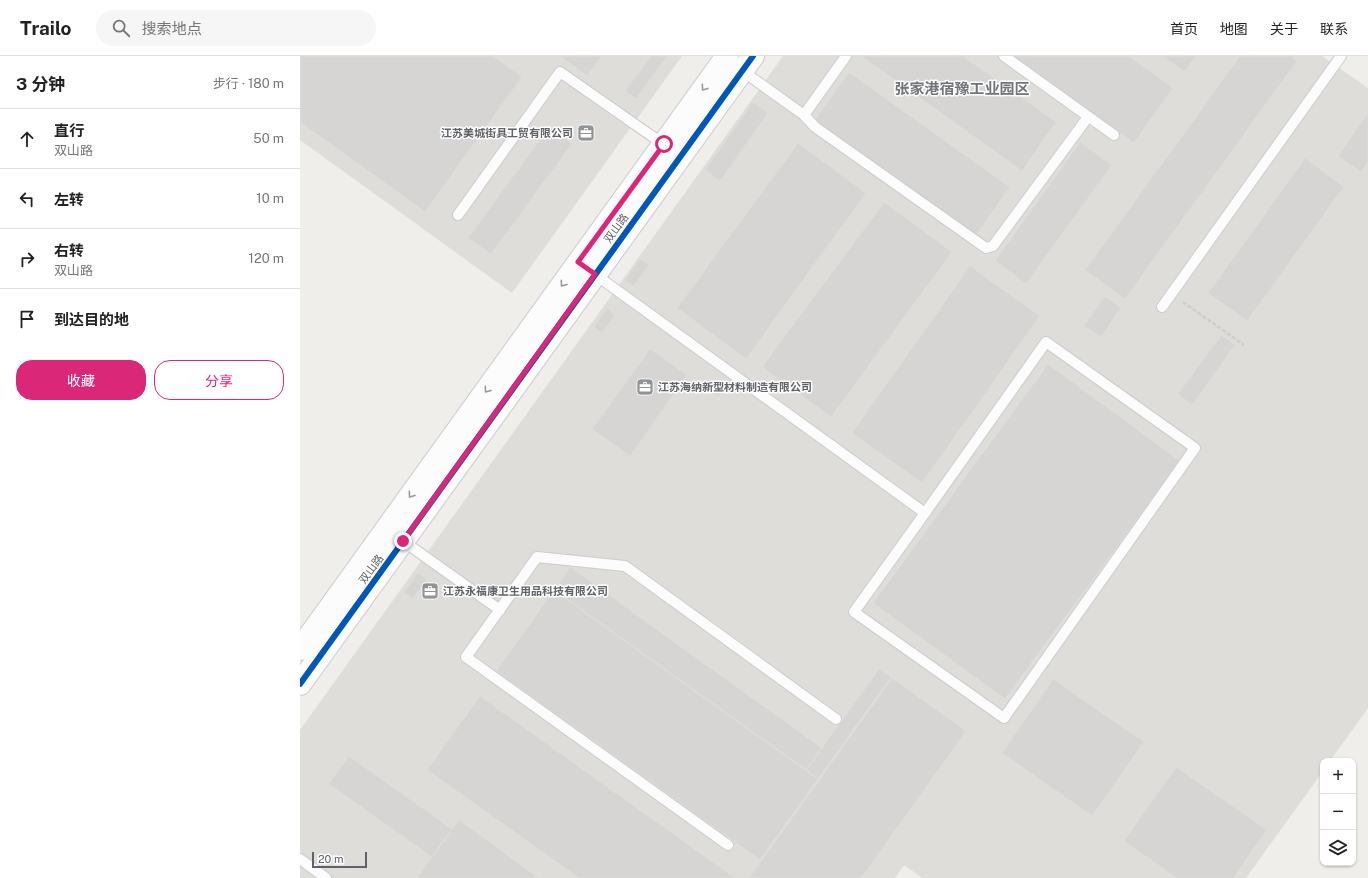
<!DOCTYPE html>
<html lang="zh">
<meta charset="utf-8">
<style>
:root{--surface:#fff;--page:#f6f6f6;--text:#222;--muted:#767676;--line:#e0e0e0;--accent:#db2777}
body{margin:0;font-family:"Public Sans","Noto Sans SC",sans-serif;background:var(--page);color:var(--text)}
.controls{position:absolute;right:12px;bottom:12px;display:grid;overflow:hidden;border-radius:8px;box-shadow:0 1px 3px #0004}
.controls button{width:36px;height:36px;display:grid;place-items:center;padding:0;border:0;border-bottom:1px solid var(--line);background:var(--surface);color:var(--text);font:20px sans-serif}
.scale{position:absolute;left:12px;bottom:10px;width:55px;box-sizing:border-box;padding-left:4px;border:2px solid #5f6368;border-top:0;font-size:11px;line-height:14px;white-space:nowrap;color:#5f6368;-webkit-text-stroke:3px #fff;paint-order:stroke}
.stop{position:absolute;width:12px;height:12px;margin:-9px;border:3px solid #db2777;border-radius:50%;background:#fff}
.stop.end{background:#db2777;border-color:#fff;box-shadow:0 1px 4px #0008}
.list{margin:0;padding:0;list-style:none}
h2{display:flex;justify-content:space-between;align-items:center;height:52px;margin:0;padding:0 16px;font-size:17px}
h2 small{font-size:13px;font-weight:400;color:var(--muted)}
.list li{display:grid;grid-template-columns:26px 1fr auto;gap:12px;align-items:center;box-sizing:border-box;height:60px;padding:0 16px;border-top:1px solid var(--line)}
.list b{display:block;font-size:15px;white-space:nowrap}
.list p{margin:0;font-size:13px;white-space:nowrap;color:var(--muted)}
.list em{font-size:13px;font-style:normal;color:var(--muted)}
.actions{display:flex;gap:8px;padding:12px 16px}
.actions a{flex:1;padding:9px 0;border:1px solid var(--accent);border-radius:16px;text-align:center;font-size:14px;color:var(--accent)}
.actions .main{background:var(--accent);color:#fff}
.icon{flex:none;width:22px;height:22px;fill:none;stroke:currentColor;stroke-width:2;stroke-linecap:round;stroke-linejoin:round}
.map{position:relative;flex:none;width:1068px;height:822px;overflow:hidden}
header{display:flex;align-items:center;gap:24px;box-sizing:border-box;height:56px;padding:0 20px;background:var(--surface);border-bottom:1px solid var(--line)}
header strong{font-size:19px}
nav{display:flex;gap:22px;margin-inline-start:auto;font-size:14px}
.search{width:280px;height:36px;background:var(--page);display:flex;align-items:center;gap:10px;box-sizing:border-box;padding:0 14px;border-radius:22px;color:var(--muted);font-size:15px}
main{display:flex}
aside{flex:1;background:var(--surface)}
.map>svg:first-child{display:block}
.industrial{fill:#dfddda}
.building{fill:#d6d5d3;stroke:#deddd9}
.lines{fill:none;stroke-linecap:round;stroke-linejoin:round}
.service-casing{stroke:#cbcccc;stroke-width:12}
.tertiary-casing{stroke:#cbcccc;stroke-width:24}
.path{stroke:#cacfcc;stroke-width:2.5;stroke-dasharray:4 2;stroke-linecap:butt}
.service{stroke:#fdfcfc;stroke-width:10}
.tertiary{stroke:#fdfcfc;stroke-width:22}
.cycleway-casing{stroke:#fff;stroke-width:8}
.cycleway{stroke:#0057b8;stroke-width:6}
.oneway{stroke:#96999c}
.route{stroke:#db2777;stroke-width:5}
.labels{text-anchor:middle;stroke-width:3;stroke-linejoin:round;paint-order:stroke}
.poi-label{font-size:11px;font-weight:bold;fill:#5f6368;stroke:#fff;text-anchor:start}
.street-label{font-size:11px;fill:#5f6368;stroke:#fff}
.district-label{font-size:15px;font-weight:bold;fill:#70757a;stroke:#fff}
</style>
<header>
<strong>Trailo</strong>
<div class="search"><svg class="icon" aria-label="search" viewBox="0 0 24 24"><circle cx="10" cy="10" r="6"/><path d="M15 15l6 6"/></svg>搜索地点</div>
<nav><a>首页</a><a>地图</a><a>关于</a><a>联系</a></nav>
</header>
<main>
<aside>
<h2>3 分钟<small>步行 · 180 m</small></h2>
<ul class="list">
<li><svg class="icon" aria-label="ahead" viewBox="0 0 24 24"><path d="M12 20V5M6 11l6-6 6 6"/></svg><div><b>直行</b><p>双山路</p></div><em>50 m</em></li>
<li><svg class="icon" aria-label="left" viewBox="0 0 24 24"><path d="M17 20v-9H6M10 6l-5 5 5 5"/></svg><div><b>左转</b></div><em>10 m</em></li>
<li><svg class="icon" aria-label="right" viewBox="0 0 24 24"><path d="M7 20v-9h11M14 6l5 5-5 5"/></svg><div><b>右转</b><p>双山路</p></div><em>120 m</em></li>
<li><svg class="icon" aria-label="arrive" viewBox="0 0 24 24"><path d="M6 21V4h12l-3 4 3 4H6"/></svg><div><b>到达目的地</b></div></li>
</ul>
<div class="actions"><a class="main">收藏</a><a>分享</a></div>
</aside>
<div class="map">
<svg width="1068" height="822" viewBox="0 0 1068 822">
<rect width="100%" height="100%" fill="#efeeea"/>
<!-- industrial -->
<path class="industrial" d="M 0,0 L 382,0 L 212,237 L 0,84 Z
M 483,0 L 1022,0 L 1068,32 L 1068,652 L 1030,705 L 1023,705 L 1023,715 L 946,822 L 622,822 L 604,809 L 595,822 L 0,822 L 0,674 Z"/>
<!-- building -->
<path class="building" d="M 0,0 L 193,0 L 222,21 L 125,156 L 0,66 Z
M 260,0 L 302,0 L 287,20 Z
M 351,0 L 367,0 L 336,43 L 325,35 Z
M 561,0 L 663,0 L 756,66 L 722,115 Z
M 713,0 L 829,0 L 873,32 L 834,87 Z
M 863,0 L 896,0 L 885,16 Z
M 940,0 L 991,0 L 997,5 L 825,243 L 785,214 Z
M 549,16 L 710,131 L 676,179 L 515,64 Z
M 453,46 L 468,57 L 420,125 L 405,114 Z
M 1068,57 L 1068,106 L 1061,116 L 1038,100 Z
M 249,71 L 272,88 L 191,198 L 168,182 Z
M 780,86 L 812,109 L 726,228 L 695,205 Z
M 498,87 L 566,137 L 446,303 L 377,252 Z
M 1005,102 L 1044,131 L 947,265 L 908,237 Z
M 584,146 L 652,196 L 531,361 L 462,311 Z
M 340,203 L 349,209 L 334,230 L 325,224 Z
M 670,210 L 740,260 L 622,427 L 552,377 Z
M 805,240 L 821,252 L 801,281 L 784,270 Z
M 307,252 L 315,259 L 302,277 L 294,271 Z
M 921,279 L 935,289 L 892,349 L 878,338 Z
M 350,293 L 387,319 L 330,400 L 292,373 Z
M 748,308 L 880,405 L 705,643 L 573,547 Z
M 270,511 L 522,692 L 506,714 L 254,534 Z
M 118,517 L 127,523 L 113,542 L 104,536 Z
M 254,534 L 518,723 L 460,804 L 196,615 Z
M 579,613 L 591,621 L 518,723 L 506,714 Z
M 592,622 L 666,675 L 561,822 L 449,822 Z
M 753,623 L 844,686 L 792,760 L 702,697 Z
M 180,640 L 435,822 L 279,822 L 127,714 Z
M 49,700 L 152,773 L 132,801 L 29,728 Z
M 876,711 L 967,774 L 933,822 L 877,822 L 824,785 Z
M 159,764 L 239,822 L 117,822 Z"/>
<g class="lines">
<!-- service casing -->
<g class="service-casing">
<path id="service" d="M 704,0 L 814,79
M 441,14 L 504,59 L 546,0
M 504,59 L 515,71 L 686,192 L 693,190 L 788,61
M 158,159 L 260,16 L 366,90
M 293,217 L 625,457 L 554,556 L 704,662 L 895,392 L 746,286 L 625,457
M 862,251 L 1041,0
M 103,485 L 200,554
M 428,789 L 166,601 L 237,501 L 325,510 L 536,663
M 0,803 L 26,822"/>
</g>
<!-- tertiary casing -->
<g class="tertiary-casing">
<path id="tertiary" d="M 0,593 L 427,0
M 0,628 L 453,0"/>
</g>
<!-- path -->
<path class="path" d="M 883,246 L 944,289"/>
<!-- service -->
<use href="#service" class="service"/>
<!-- tertiary -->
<use href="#tertiary" class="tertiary"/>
<!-- cycleway casing -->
<g class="cycleway-casing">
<path id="cycleway" d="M 0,628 L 453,0"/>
</g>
<!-- cycleway -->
<use href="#cycleway" class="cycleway"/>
</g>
<!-- one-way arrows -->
<defs><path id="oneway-chevron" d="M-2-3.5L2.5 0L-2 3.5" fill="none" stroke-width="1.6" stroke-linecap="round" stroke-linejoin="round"/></defs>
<g class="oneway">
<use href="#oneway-chevron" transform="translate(404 32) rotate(126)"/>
<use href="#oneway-chevron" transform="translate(263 228) rotate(126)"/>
<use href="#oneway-chevron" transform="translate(187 334) rotate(126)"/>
<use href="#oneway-chevron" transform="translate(111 439) rotate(126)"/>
</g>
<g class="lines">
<!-- route -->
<path class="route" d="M 103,485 L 295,218 L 278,206 L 364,88"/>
</g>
<!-- icons -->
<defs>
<g id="office-square" transform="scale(0.9)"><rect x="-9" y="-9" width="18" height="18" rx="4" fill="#919496" stroke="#fff"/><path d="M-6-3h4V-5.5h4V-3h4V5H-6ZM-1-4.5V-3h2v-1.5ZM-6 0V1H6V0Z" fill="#fff"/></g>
</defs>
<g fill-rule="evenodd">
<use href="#office-square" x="286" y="77"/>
<use href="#office-square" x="345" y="331"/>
<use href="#office-square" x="130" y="535"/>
</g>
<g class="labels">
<!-- poi labels -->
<g class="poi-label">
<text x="273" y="81" text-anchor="end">江苏美城街具工贸有限公司</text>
<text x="358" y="335">江苏海纳新型材料制造有限公司</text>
<text x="143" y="539">江苏永福康卫生用品科技有限公司</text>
</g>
<!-- street labels -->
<g class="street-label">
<text transform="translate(316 172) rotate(-54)" y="4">双山路</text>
<text transform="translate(71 513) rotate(-54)" y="4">双山路</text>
</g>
<!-- district labels -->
<g class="district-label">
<text x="662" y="38">张家港宿豫工业园区</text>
</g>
</g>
</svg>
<div class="controls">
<button>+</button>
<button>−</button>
<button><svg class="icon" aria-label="layers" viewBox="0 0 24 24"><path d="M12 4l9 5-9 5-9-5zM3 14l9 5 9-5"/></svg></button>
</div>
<div class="scale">20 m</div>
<div class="stop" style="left:364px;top:88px"></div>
<div class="stop end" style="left:103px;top:485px"></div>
</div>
</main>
